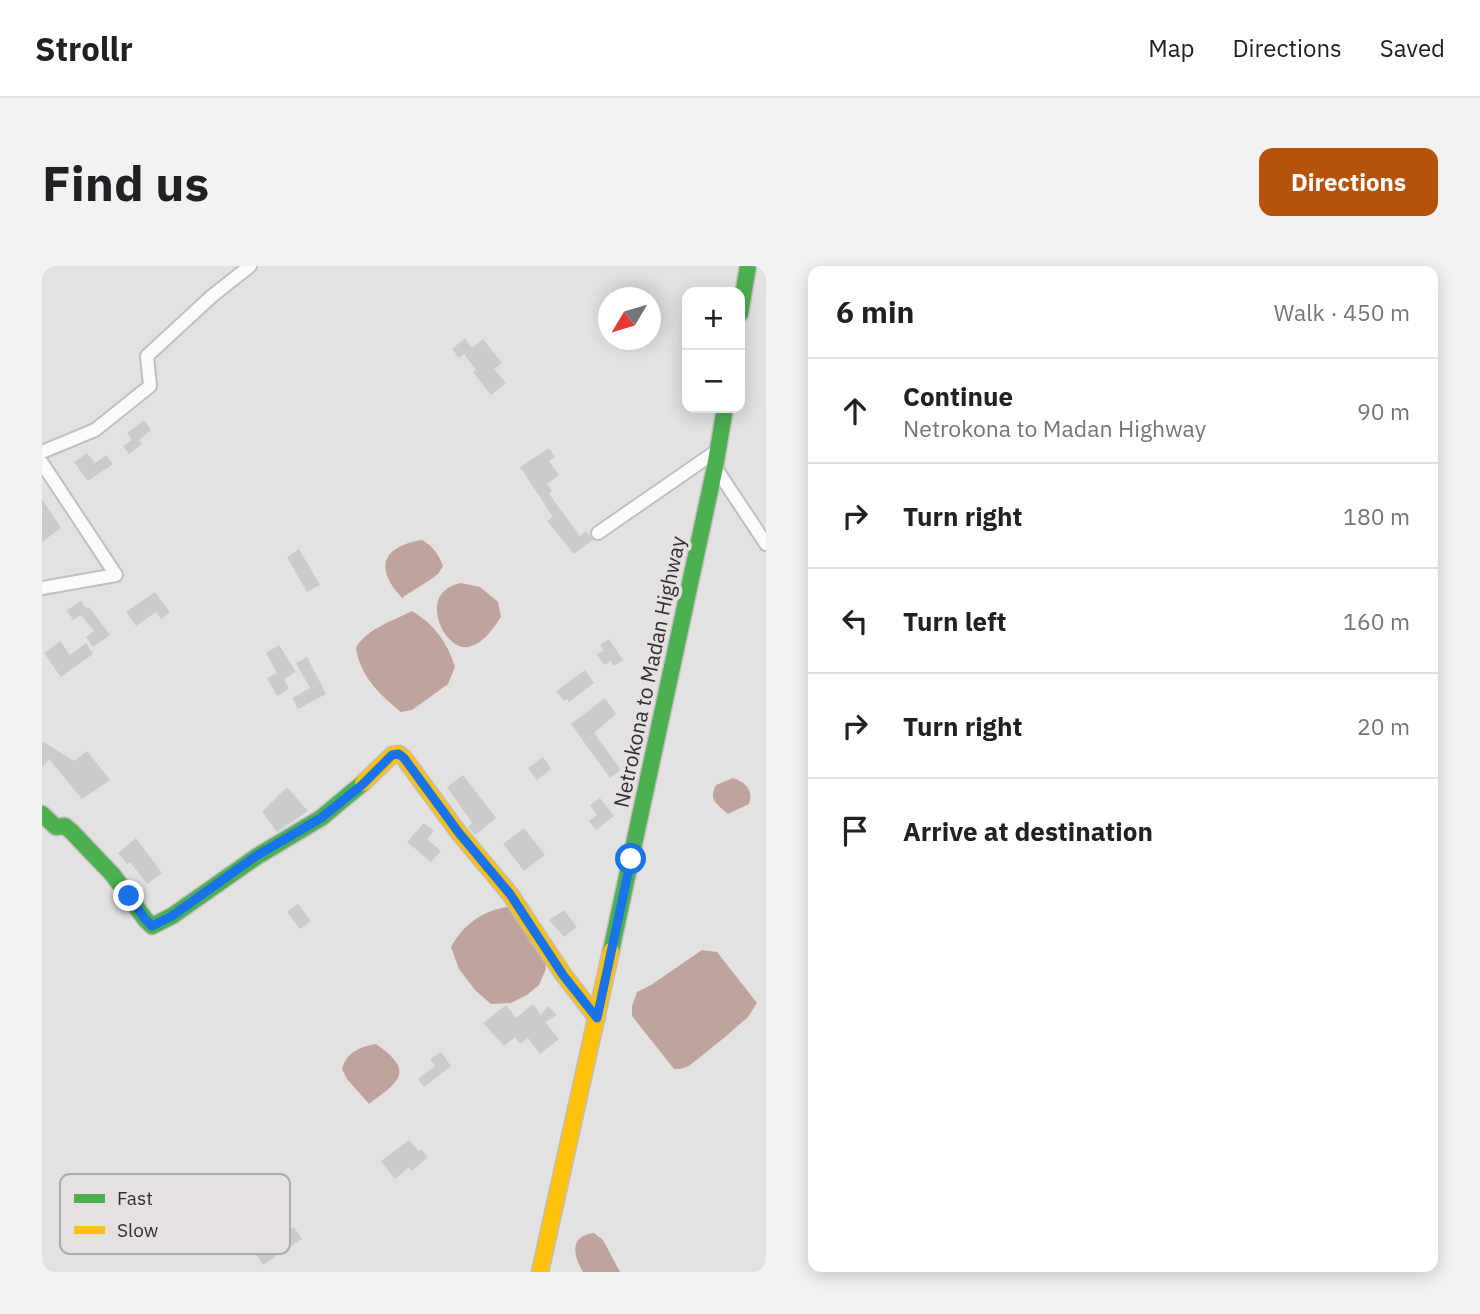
<!DOCTYPE html>
<meta charset="utf-8">
<style>
:root{--surface:#fff;--page:#f2f2f2;--text:#202124;--muted:#757577;--line:#e0e0e0;--accent:#b45309}
body{margin:0;font-family:"IBM Plex Sans",sans-serif;background:var(--page);color:var(--text)}
.controls{position:absolute;right:21px;top:21px;display:grid;overflow:hidden;border-radius:14px;box-shadow:0 4px 18px #0003}
.controls button{width:63px;height:63px;display:grid;place-items:center;padding:0;border:0;border-bottom:2px solid var(--line);background:var(--surface);color:var(--text);font:35px sans-serif}
.compass{position:absolute;left:556px;top:21px;width:63px;height:63px;border-radius:50%;background:var(--surface);box-shadow:0 4px 18px #0003;rotate:232deg}
.stop{position:absolute;width:21px;height:21px;margin:-16px;border:5px solid #1a73e8;border-radius:50%;background:#fff}
.stop.end{background:#1a73e8;border-color:#fff;box-shadow:0 2px 7px #0008}
.list{margin:0;padding:0;list-style:none}
h2{display:flex;justify-content:space-between;align-items:center;height:91px;margin:0;padding:0 28px;font-size:30px}
h2 small{font-size:23px;font-weight:400;color:var(--muted)}
.list li{display:grid;grid-template-columns:46px 1fr auto;gap:21px;align-items:center;box-sizing:border-box;height:105px;padding:0 28px;border-top:2px solid var(--line)}
.list b{display:block;font-size:26px;white-space:nowrap}
.list p{margin:0;font-size:23px;white-space:nowrap;color:var(--muted)}
.list em{font-size:23px;font-style:normal;color:var(--muted)}
.icon{flex:none;width:38px;height:38px;fill:none;stroke:currentColor;stroke-width:2;stroke-linecap:round;stroke-linejoin:round}
.map{position:relative;flex:none;width:724px;height:1006px;overflow:hidden;border-radius:14px}
header{display:flex;align-items:center;gap:42px;box-sizing:border-box;height:98px;padding:0 35px;background:var(--surface);border-bottom:2px solid var(--line)}
header strong{font-size:33px}
nav{display:flex;gap:38px;margin-inline-start:auto;font-size:24px}
.intro{display:flex;align-items:center;justify-content:space-between;box-sizing:border-box;height:168px;padding:0 42px}
h1{margin:0;font-size:49px}
.button{padding:18px 32px;border-radius:14px;background:var(--accent);color:#fff;font-size:24px;font-weight:700}
main{display:flex;gap:42px;padding:0 42px}
aside{flex:1;background:var(--surface);border-radius:14px;box-shadow:0 4px 18px #0003}
.map>svg:first-child{display:block}
.water{fill:#bfa49d}
.building{fill:#cccbca}
.lines{fill:none;stroke-linecap:round;stroke-linejoin:round}
.street-casing{stroke:#c1bfbf;stroke-width:16}
.fast-casing{stroke:#c1bfbf;stroke-width:19}
.slow-casing{stroke:#c1bfbf;stroke-width:19}
.street{stroke:#fbfbfa;stroke-width:12}
.fast{stroke:#4caf50;stroke-width:16}
.slow{stroke:#ffc107;stroke-width:16}
.route{stroke:#1a73e8;stroke-width:9}
.labels{text-anchor:middle;stroke-width:7;stroke-linejoin:round;paint-order:stroke}
.street-label{font-size:21px;fill:#312f2f;stroke:#e4e1e0}
.key{fill:#e4e1e0;stroke:#aeacab;stroke-width:2}
.key-label{font-size:19px;fill:#312f2f}
</style>
<header>
<strong>Strollr</strong>
<nav><a>Map</a><a>Directions</a><a>Saved</a></nav>
</header>
<div class="intro"><h1>Find us</h1><a class="button">Directions</a></div>
<main>
<div class="map">
<svg width="724" height="1006" viewBox="0 0 724 1006">
<rect width="100%" height="100%" fill="#e3e2e1"/>
<!-- water -->
<path class="water" d="M 380,274 C 391,280 397,289 401,300 L 396,308 L 388,314 L 361,331 L 361,333 C 356,327 350,321 347,314 C 334,288 359,277 380,274 Z
M 419,317 L 438,321 L 456,336 L 459,351 C 451,363 441,378 426,381 C 403,386 373,326 419,317 Z
M 370,345 C 392,358 406,377 413,401 L 406,418 L 370,444 L 359,446 C 338,429 318,410 314,382 C 324,363 351,355 370,345 Z
M 691,512 C 703,516 712,524 707,538 L 686,548 C 675,538 666,534 674,519 Z
M 465,641 L 477,649 L 503,689 L 504,703 L 497,719 L 485,729 L 469,737 L 449,738 L 433,724 L 417,703 L 409,681 C 421,659 440,645 465,641 Z
M 660,684 L 675,686 L 715,737 L 706,751 L 683,771 L 647,800 L 638,803 L 632,803 L 590,750 L 590,740 L 595,726 L 609,719 Z
M 334,778 C 373,805 358,815 327,838 L 305,813 L 300,803 C 305,786 317,781 334,778 Z
M 552,967 L 561,974 L 578,1006 L 541,1006 C 531,989 527,970 552,967 Z"/>
<!-- building -->
<path class="building" d="M 423,72 L 430,82 L 441,73 L 460,97 L 452,103 L 464,117 L 449,129 L 431,106 L 434,104 L 422,88 L 417,92 L 410,83 Z
M 102,154 L 109,164 L 97,174 L 100,178 L 87,188 L 81,180 L 90,174 L 85,167 Z
M 507,182 L 513,191 L 507,195 L 517,209 L 505,218 L 510,225 L 507,228 L 538,270 L 544,265 L 551,274 L 532,288 L 505,255 L 511,251 L 478,201 Z
M 45,187 L 53,197 L 64,189 L 71,198 L 46,215 L 32,196 Z
M 0,233 L 19,262 L 0,276 Z
M 257,283 L 278,319 L 265,326 L 245,291 Z
M 113,326 L 128,346 L 119,353 L 114,346 L 94,360 L 84,346 Z
M 39,335 L 44,342 L 47,341 L 68,369 L 51,381 L 44,371 L 52,365 L 39,349 L 31,354 L 25,344 Z
M 567,373 L 581,394 L 572,400 L 569,395 L 562,399 L 555,388 L 562,384 L 558,379 Z
M 18,375 L 28,389 L 44,377 L 51,388 L 19,411 L 2,387 Z
M 237,379 L 254,406 L 242,413 L 247,423 L 235,430 L 225,412 L 235,407 L 224,387 Z
M 265,391 L 284,428 L 256,443 L 250,432 L 268,422 L 254,397 Z
M 543,404 L 552,417 L 527,436 L 525,433 L 522,435 L 514,425 Z
M 563,432 L 574,448 L 552,467 L 579,504 L 568,512 L 529,458 Z
M 0,475 L 32,495 L 45,485 L 68,514 L 40,533 L 7,493 L 0,502 Z
M 501,491 L 509,503 L 495,514 L 486,502 Z
M 421,509 L 454,552 L 433,569 L 426,561 L 430,557 L 405,521 Z
M 245,521 L 266,545 L 235,566 L 220,546 Z
M 558,532 L 572,550 L 554,564 L 547,555 L 555,549 L 548,539 Z
M 382,557 L 392,565 L 385,573 L 399,585 L 389,596 L 365,576 Z
M 482,562 L 503,589 L 482,605 L 461,578 Z
M 94,572 L 120,607 L 105,618 L 88,596 L 85,598 L 76,587 Z
M 256,638 L 269,655 L 258,663 L 245,646 Z
M 522,644 L 535,661 L 522,671 L 507,654 Z
M 491,738 L 499,749 L 506,740 L 515,749 L 503,756 L 517,773 L 498,788 L 486,772 L 478,778 L 473,771 L 462,780 L 441,757 L 464,739 L 474,752 Z
M 399,786 L 409,800 L 382,821 L 376,813 L 393,800 L 388,793 Z
M 367,874 L 377,885 L 379,883 L 386,891 L 370,905 L 367,901 L 353,913 L 339,895 Z
M 223,955 L 234,971 L 236,972 L 252,961 L 260,973 L 221,999 L 206,976 L 216,968 L 212,962 Z"/>
<g class="lines">
<!-- street casing -->
<g class="street-casing">
<path id="street" d="M 0,186 L 53,164 L 108,120 L 105,90 L 170,30 L 208,0
M 0,197 L 74,309 L 0,322
M 673,201 L 724,278
M 556,267 L 676,184"/>
</g>
<!-- fast casing -->
<g class="fast-casing">
<path id="fast" d="M 698,48 L 706,0
M 0,548 L 14,561 L 23,560 L 30,566 L 71,609 L 103,653 L 110,660 L 130,650 L 214,591 L 279,552 L 321,517
M 569,685 L 673,201 L 683,142"/>
</g>
<!-- slow casing -->
<g class="slow-casing">
<path id="slow" d="M 321,517 L 350,489 L 357,488 L 362,492 L 417,567 L 468,628 L 521,708 L 555,752
M 498,1006 L 569,685"/>
</g>
<!-- street -->
<use href="#street" class="street"/>
<!-- fast -->
<use href="#fast" class="fast"/>
<!-- slow -->
<use href="#slow" class="slow"/>
</g>
<g class="lines">
<!-- route -->
<path class="route" d="M 87,630 L 103,653 L 110,660 L 130,650 L 214,590 L 279,552 L 320,519 L 350,489 L 357,488 L 362,492 L 417,567 L 468,628 L 521,709 L 555,752 L 589,593"/>
</g>
<g class="labels">
<!-- street labels -->
<g class="street-label">
<text transform="translate(608 406) rotate(-78)" y="7">Netrokona to Madan Highway</text>
</g>
</g>
<!-- legend -->
<rect x="18" y="908" width="230" height="80" rx="10" class="key"/>
<rect x="32" y="928" width="31" height="9" fill="#4caf50"/>
<rect x="32" y="960" width="31" height="8" fill="#ffc107"/>
<g class="key-label">
<text x="75" y="939">Fast</text>
<text x="75" y="971">Slow</text>
</g>
</svg>
<div class="controls">
<button>+</button>
<button>−</button>
</div>
<svg class="compass" viewBox="-18 -18 36 36"><path d="M0-13l5 13h-10z" fill="#e53935"/><path d="M0 13l5-13h-10z" fill="#757577"/></svg>
<div class="stop" style="left:589px;top:593px"></div>
<div class="stop end" style="left:87px;top:630px"></div>
</div>
<aside>
<h2>6 min<small>Walk · 450 m</small></h2>
<ul class="list">
<li><svg class="icon" aria-label="ahead" viewBox="0 0 24 24"><path d="M12 20V5M6 11l6-6 6 6"/></svg><div><b>Continue</b><p>Netrokona to Madan Highway</p></div><em>90 m</em></li>
<li><svg class="icon" aria-label="right" viewBox="0 0 24 24"><path d="M7 20v-9h11M14 6l5 5-5 5"/></svg><div><b>Turn right</b></div><em>180 m</em></li>
<li><svg class="icon" aria-label="left" viewBox="0 0 24 24"><path d="M17 20v-9H6M10 6l-5 5 5 5"/></svg><div><b>Turn left</b></div><em>160 m</em></li>
<li><svg class="icon" aria-label="right" viewBox="0 0 24 24"><path d="M7 20v-9h11M14 6l5 5-5 5"/></svg><div><b>Turn right</b></div><em>20 m</em></li>
<li><svg class="icon" aria-label="arrive" viewBox="0 0 24 24"><path d="M6 21V4h12l-3 4 3 4H6"/></svg><div><b>Arrive at destination</b></div></li>
</ul>
</aside>
</main>
